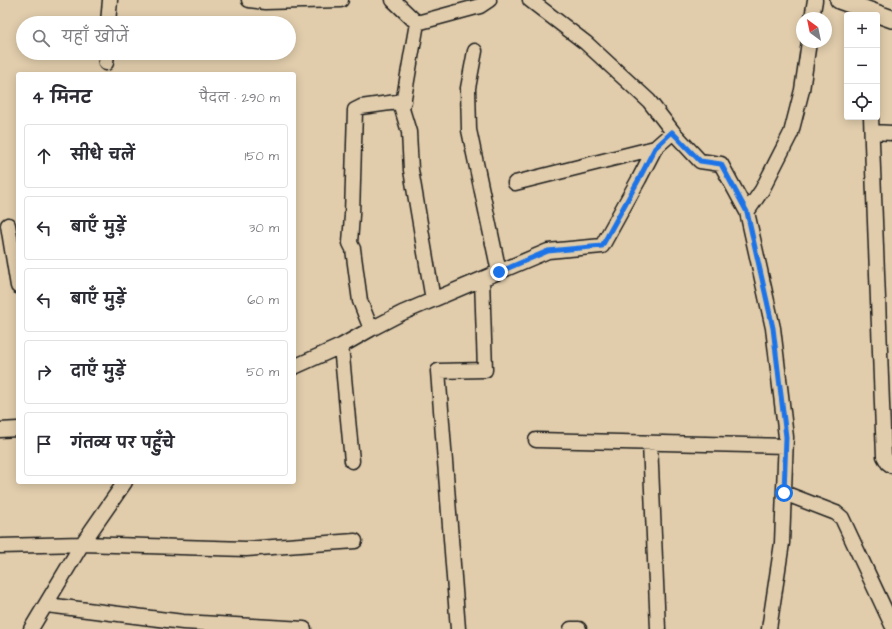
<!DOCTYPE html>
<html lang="hi">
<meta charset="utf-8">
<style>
:root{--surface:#fff;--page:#f2f2f3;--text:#2b2b33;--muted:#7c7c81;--line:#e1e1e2}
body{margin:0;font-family:"Architects Daughter","Playpen Sans Deva",sans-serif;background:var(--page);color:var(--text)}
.controls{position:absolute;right:12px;top:12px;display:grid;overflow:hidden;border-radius:4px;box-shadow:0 2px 10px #0003}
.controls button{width:36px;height:36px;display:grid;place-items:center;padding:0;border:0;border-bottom:1px solid var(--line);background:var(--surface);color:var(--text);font:20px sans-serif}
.compass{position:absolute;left:796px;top:12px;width:36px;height:36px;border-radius:50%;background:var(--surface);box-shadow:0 2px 10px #0003;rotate:327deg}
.stop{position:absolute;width:12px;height:12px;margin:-9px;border:3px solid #1a73e8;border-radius:50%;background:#fff}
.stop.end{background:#1a73e8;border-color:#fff;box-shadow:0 1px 4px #0008}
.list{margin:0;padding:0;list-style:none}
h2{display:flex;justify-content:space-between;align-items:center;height:52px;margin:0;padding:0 16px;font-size:17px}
h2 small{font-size:13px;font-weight:400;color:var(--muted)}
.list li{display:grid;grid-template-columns:26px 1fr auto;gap:12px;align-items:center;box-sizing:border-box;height:64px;margin:0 8px 8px;padding:0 8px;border:1px solid var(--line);border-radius:4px}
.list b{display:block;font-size:15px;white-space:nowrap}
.list em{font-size:13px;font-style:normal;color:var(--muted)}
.icon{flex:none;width:22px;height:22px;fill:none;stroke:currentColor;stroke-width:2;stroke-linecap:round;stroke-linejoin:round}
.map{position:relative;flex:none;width:892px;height:629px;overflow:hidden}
.search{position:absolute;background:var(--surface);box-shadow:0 2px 10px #0003;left:16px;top:16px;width:280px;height:44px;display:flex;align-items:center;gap:10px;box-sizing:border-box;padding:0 14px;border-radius:22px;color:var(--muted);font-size:15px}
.panel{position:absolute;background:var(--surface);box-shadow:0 2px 10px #0003;left:16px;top:72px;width:280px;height:412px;border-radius:4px}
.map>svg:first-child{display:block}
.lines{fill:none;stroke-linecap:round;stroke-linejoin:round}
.minor-casing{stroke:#1c1c1c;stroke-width:17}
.tertiary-casing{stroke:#1c1c1c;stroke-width:20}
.minor{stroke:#e1cdac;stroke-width:14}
.tertiary{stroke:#e1cdac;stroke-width:17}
.route{stroke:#1a73e8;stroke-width:5}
</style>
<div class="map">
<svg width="892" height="629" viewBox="0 0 892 629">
<rect width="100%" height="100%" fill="#e1cdac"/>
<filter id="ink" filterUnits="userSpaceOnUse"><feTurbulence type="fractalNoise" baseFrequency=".025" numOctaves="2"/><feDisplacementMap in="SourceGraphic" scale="8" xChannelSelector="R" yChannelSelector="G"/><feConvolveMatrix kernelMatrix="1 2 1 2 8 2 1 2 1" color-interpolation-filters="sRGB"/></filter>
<g filter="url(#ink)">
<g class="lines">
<!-- minor casing -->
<g class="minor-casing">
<path id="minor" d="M 249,0 L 265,2 L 341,0
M 393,0 L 417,23 L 480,6 L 489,0
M 530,0 L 586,43 L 649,101 L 673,132 L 700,161 L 721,164 L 747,212
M 812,18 L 815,0
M 108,23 L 110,0
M 417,23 L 402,109 L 409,132 L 411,170 L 433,300
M 475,51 L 468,88 L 469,130 L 499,272
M 106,63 L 107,53
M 871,117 L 884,456 L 888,463 L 892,466
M 872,132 L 892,133
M 515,183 L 655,148
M 8,225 L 18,286
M 371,329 L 360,301 L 353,249 L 350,243 L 352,215 L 355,110 L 361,107 L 404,101
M 341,346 L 352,461
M 294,367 L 341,346 L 371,329 L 402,313 L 548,251 L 602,246 L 639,179 L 655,148 L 673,132
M 0,430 L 18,429
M 536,440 L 785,446
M 650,443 L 658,629
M 784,493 L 836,513 L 842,518 L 892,625
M 0,546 L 82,544 L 246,549 L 355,541
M 47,605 L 183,622 L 304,629
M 31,629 L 82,544 L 125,482
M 458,629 L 438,371 L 485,370 L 482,279
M 571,629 L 579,629
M 769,629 L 782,543 L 786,437 L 773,328 L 747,212 L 762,190 L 791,133 L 802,90 L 809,42"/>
</g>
<!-- tertiary casing -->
<g class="tertiary-casing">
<path id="tertiary" d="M 839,0 L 892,19"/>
</g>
<!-- minor -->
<use href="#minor" class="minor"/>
<!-- tertiary -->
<use href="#tertiary" class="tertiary"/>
</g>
</g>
<g class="lines" filter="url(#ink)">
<!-- route -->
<path class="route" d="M 499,272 L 548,251 L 602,246 L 639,179 L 655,148 L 672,132 L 700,161 L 721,164 L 747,212 L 773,328 L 786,437 L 784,493"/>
</g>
</svg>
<div class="controls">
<button>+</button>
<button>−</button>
<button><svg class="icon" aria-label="locate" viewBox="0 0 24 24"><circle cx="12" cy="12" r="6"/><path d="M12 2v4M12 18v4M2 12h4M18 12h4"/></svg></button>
</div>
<svg class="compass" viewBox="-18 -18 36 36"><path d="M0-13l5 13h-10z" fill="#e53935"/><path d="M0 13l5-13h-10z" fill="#7c7c81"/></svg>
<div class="stop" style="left:784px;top:493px"></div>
<div class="stop end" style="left:499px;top:272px"></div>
<div class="search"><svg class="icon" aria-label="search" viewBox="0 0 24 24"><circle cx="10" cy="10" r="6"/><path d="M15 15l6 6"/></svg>यहाँ खोजें</div>
<section class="panel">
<h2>4 मिनट<small>पैदल · 290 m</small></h2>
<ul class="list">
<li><svg class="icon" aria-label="ahead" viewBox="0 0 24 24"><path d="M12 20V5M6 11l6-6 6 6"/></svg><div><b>सीधे चलें</b></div><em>150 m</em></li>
<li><svg class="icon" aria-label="left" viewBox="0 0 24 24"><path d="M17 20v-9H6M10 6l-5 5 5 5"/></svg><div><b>बाएँ मुड़ें</b></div><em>30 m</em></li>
<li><svg class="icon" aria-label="left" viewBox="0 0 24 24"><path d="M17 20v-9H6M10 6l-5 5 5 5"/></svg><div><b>बाएँ मुड़ें</b></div><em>60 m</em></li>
<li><svg class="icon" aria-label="right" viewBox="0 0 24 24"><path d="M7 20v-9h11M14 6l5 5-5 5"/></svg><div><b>दाएँ मुड़ें</b></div><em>50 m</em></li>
<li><svg class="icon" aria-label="arrive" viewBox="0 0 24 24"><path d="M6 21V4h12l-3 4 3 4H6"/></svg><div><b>गंतव्य पर पहुँचे</b></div></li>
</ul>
</section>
</div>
